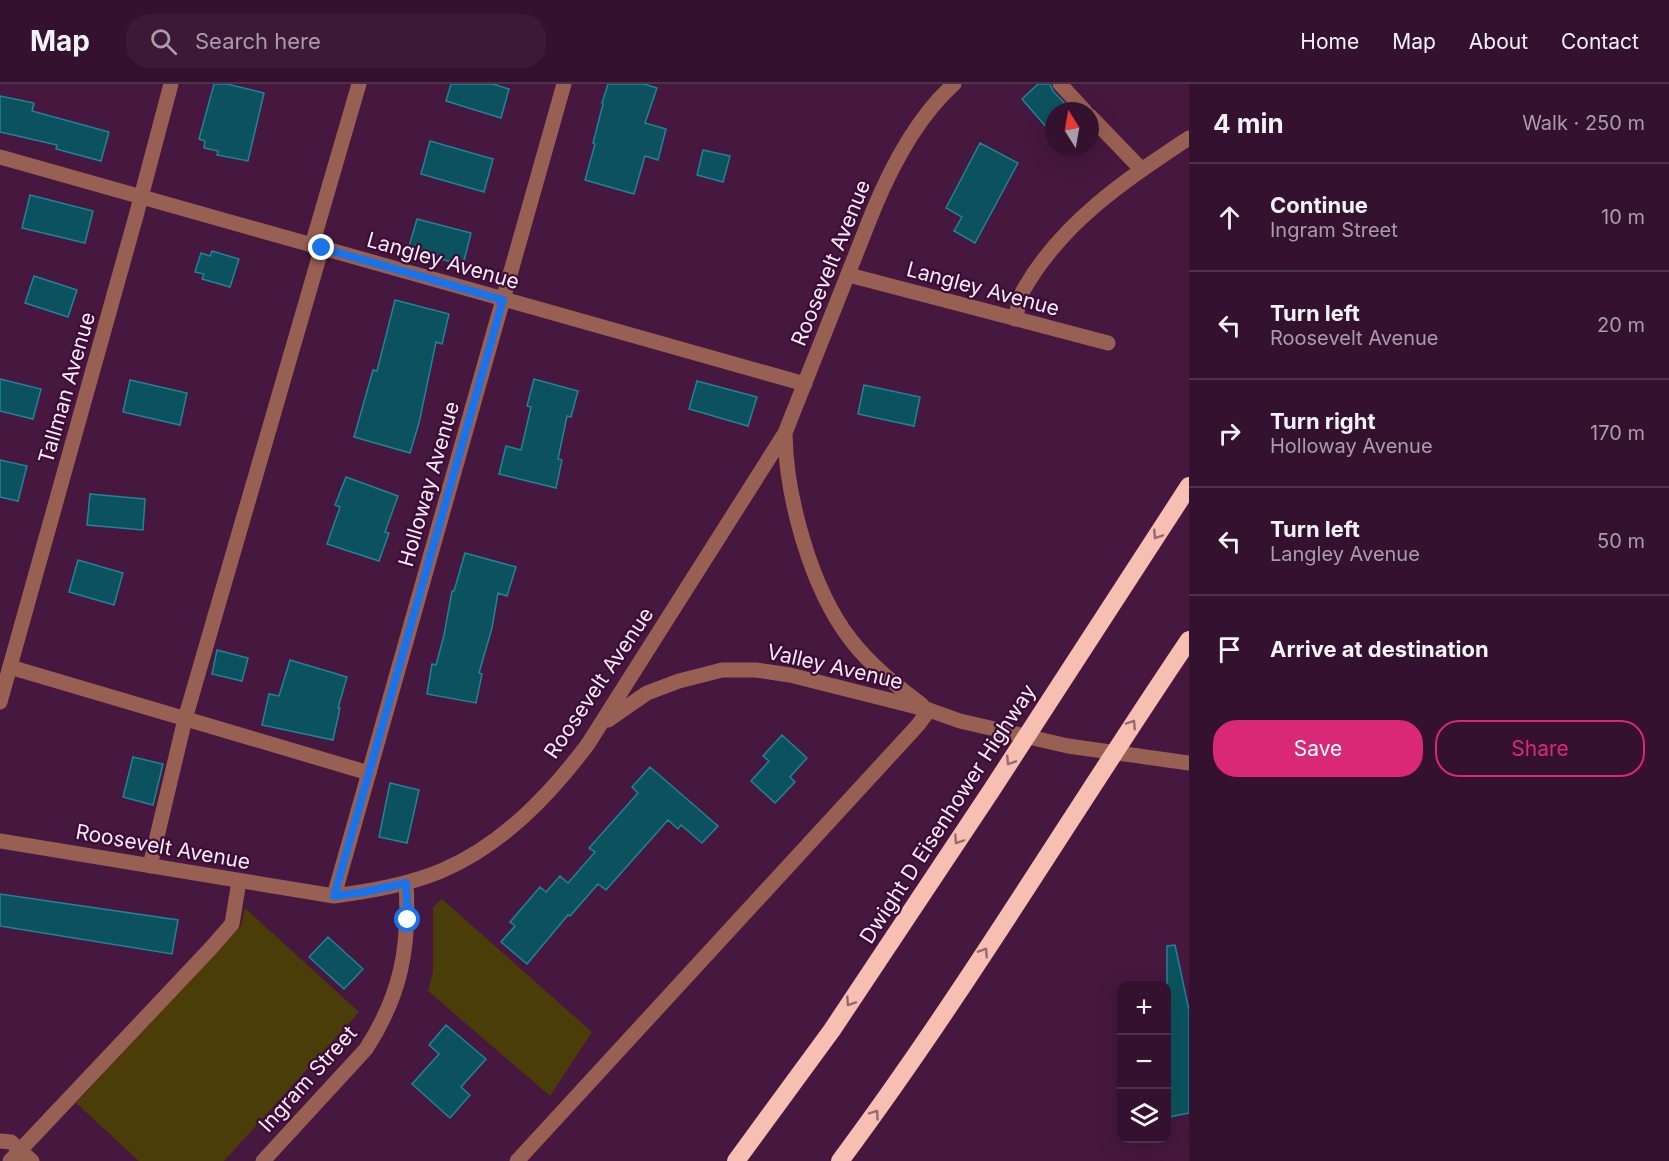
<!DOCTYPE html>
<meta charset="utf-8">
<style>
:root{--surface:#34112f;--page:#3c1a37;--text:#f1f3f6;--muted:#a99daa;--line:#4e314b;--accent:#db2777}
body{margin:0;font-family:Inter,sans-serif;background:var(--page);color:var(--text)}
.controls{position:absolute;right:18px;bottom:18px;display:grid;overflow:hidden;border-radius:12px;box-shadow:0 6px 24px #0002}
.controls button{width:54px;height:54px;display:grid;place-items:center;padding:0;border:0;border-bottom:2px solid var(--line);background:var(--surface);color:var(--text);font:30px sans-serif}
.compass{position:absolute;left:1045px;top:18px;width:54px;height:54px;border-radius:50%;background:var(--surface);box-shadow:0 6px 24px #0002;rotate:349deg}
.stop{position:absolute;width:18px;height:18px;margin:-14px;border:4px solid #1a73e8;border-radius:50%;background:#fff}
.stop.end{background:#1a73e8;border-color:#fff;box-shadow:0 2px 6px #0008}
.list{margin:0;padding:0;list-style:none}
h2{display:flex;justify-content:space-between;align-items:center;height:78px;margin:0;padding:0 24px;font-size:26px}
h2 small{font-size:20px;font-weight:400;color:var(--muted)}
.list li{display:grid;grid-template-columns:39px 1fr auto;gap:18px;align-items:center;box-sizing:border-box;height:108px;padding:0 24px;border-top:2px solid var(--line)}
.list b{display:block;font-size:22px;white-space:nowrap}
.list p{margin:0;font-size:20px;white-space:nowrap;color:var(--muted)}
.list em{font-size:20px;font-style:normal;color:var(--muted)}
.actions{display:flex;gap:12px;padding:18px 24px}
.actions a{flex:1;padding:14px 0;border:2px solid var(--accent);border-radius:24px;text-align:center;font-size:21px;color:var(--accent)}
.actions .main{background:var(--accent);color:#fff}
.icon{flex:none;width:33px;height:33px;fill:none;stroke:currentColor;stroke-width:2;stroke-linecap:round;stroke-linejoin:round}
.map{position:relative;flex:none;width:1189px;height:1077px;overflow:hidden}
header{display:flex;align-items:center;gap:36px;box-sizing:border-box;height:84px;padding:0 30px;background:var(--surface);border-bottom:2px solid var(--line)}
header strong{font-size:28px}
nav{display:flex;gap:33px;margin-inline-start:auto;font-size:21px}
.search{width:420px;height:54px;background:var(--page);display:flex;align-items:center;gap:15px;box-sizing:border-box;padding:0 21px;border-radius:24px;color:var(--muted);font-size:22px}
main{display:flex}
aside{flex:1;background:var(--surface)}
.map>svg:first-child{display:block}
.green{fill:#4a3d08}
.building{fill:#0c525e;stroke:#208497;stroke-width:1.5}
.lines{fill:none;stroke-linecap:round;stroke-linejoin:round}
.service{stroke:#986052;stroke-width:15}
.minor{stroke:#986052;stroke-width:15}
.motorway{stroke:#f7bfb1;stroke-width:18}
.oneway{stroke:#996673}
.route{stroke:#1a73e8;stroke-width:8}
.labels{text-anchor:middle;stroke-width:4.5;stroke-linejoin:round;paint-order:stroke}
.street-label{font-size:21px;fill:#fceaf8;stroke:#3b0c35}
</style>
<header>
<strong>Map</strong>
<div class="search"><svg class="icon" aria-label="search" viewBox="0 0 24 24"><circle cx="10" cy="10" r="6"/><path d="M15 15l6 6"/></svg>Search here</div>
<nav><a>Home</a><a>Map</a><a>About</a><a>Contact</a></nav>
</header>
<main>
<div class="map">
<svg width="1189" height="1077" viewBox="0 0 1189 1077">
<rect width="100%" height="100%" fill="#46173f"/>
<!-- green -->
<path class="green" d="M 442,815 L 592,948 L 550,1012 L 428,907 L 433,888 L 433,823 Z
M 245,824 L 359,928 L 224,1077 L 139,1077 L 76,1019 L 241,842 Z"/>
<!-- building -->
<path class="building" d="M 214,0 L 227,0 L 264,9 L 248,77 L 217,71 L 218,67 L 204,64 L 205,57 L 199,55 Z
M 451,0 L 493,0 L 509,5 L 501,34 L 446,17 Z
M 608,0 L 644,0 L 657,4 L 645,39 L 666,45 L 658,76 L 645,72 L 634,110 L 585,96 L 595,60 L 593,59 L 603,20 L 602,19 Z
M 1038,0 L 1050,0 L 1053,7 L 1072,27 L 1054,27 L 1054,52 L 1022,15 Z
M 0,12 L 34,19 L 32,27 L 109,48 L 101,77 L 56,65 L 57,61 L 0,48 Z
M 430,57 L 493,75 L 484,108 L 421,90 Z
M 980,59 L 1018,79 L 975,159 L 954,147 L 962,133 L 946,124 Z
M 703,66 L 730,72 L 723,98 L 697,91 Z
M 30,111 L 93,127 L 85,159 L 22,144 Z
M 417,135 L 471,149 L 463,181 L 408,166 Z
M 212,167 L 239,175 L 230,203 L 202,195 L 204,190 L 195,188 L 201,169 L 210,172 Z
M 34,192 L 77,206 L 68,233 L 25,219 Z
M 395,216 L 449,230 L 442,260 L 436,258 L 419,339 L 410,369 L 354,353 L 373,286 L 377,287 Z
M 0,295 L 41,305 L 33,335 L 0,327 Z
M 534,295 L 578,307 L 571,333 L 567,332 L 558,375 L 562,376 L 556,404 L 499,390 L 506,362 L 521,366 L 531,323 L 527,322 Z
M 130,296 L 187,309 L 180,341 L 123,328 Z
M 697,297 L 757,313 L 748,342 L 689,325 Z
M 864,301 L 920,313 L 914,342 L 858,330 Z
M 0,376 L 27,382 L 18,417 L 0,413 Z
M 346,393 L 398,412 L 385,448 L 389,449 L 379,477 L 327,460 L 340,423 L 335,421 Z
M 90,410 L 145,415 L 143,446 L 87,441 Z
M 465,469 L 516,483 L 507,512 L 498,509 L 492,544 L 479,589 L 482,590 L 476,619 L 427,610 L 432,580 L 436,581 L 444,551 L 452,507 L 454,507 Z
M 78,476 L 123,489 L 114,521 L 69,508 Z
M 217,566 L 248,574 L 242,597 L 212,590 Z
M 290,576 L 347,593 L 338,624 L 340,624 L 333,656 L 262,641 L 269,610 L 279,612 Z
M 782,651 L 807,674 L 790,693 L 795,698 L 775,719 L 751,697 L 769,677 L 763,672 Z
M 133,673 L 163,680 L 153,721 L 123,713 Z
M 650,683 L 718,742 L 702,759 L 681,741 L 678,745 L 668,736 L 606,806 L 598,800 L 570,832 L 568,831 L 527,880 L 501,858 L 515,842 L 510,838 L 540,803 L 546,808 L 560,792 L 568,799 L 595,768 L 589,764 L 638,709 L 632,703 Z
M 390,699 L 419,706 L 407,759 L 379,753 Z
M 0,810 L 178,836 L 172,870 L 0,842 Z
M 328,853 L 363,885 L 344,905 L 309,873 Z
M 1175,861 L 1189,926 L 1189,1029 L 1169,1033 L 1167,1023 L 1167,862 Z
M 446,941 L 486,975 L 461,1003 L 470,1011 L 450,1034 L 412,1000 L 439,970 L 429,961 Z"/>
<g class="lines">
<!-- service -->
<path class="service" d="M 1060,0 L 1085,27
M 1090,32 L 1142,86
M 312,161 L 359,0
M 1015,235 C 1018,226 1019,213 1024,205 C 1063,137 1126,96 1189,54
M 10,583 L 369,689
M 150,782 L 185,635 L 322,163
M 10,1077 L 211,864 L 232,840 L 239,797
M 517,1077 L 918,641 L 929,626"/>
<!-- minor -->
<path class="minor" d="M 0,73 L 805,300
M 849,191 L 1108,259
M 785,349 C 786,413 811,505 851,556 C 871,582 896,601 922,621
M 0,618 L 136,132 L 171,0
M 608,636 L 647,609 L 679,597 L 722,586 L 756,586 L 790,591 L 929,626 L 960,637 L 1068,662 L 1189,679
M 0,757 L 334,812 C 370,807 407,801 441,787 C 502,761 549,712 588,660 L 785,349 L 873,127 C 892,81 917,33 954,0
M 334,812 L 564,0
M 0,1057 L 11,1058 L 32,1077
M 263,1077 L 366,965 C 401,911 410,863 406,799"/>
<!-- motorway -->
<path class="motorway" d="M 736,1077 L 832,946 L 991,707 L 1189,402
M 840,1077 C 965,909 1072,729 1189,556"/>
</g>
<!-- one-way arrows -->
<defs><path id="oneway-chevron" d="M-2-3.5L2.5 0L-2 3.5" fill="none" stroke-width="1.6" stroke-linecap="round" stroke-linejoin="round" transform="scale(1.5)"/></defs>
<g class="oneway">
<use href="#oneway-chevron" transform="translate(1157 451) rotate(123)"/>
<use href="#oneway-chevron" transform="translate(1132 640) rotate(-57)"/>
<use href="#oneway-chevron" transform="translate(1010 677) rotate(123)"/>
<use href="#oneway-chevron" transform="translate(958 756) rotate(124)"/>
<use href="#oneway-chevron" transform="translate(984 868) rotate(-57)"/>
<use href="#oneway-chevron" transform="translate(850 918) rotate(124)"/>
<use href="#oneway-chevron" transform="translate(875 1030) rotate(-55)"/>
</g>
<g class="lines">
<!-- route -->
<path class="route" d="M 322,164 L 503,216 L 334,812 L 364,808 L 406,799 L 408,836"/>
</g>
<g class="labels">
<!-- street labels -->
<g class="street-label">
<text transform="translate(443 177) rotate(16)" y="7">Langley Avenue</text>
<text transform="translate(831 179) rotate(-68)" y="7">Roosevelt Avenue</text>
<text transform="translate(983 205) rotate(15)" y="7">Langley Avenue</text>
<text transform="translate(67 304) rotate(-74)" y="7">Tallman Avenue</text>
<text transform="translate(429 400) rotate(-74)" y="7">Holloway Avenue</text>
<text transform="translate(835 583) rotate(13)" y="7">Valley Avenue</text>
<text transform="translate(599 599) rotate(-56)" y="7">Roosevelt Avenue</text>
<text transform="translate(948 730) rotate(-57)" y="7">Dwight D Eisenhower Highway</text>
<text transform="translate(163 763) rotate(10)" y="7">Roosevelt Avenue</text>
<text transform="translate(308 995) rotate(-48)" y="7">Ingram Street</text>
</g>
</g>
</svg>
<div class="controls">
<button>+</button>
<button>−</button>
<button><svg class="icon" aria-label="layers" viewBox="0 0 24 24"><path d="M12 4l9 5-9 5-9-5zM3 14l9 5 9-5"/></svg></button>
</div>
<svg class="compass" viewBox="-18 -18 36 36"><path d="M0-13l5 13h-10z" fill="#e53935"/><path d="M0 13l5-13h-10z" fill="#a99daa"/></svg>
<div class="stop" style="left:408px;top:836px"></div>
<div class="stop end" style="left:322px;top:164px"></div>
</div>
<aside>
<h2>4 min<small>Walk · 250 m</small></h2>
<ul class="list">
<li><svg class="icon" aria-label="ahead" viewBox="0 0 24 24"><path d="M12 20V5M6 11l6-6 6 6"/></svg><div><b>Continue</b><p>Ingram Street</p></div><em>10 m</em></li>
<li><svg class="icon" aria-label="left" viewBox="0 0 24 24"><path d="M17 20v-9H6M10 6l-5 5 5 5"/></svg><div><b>Turn left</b><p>Roosevelt Avenue</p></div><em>20 m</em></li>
<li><svg class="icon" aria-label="right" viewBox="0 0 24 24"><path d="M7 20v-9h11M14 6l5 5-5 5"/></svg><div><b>Turn right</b><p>Holloway Avenue</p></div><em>170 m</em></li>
<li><svg class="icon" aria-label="left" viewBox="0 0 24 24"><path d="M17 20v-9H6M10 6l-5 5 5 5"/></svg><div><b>Turn left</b><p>Langley Avenue</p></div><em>50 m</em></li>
<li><svg class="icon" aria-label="arrive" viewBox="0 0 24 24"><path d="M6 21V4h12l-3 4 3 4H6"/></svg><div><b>Arrive at destination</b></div></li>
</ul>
<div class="actions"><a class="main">Save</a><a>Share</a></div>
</aside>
</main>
